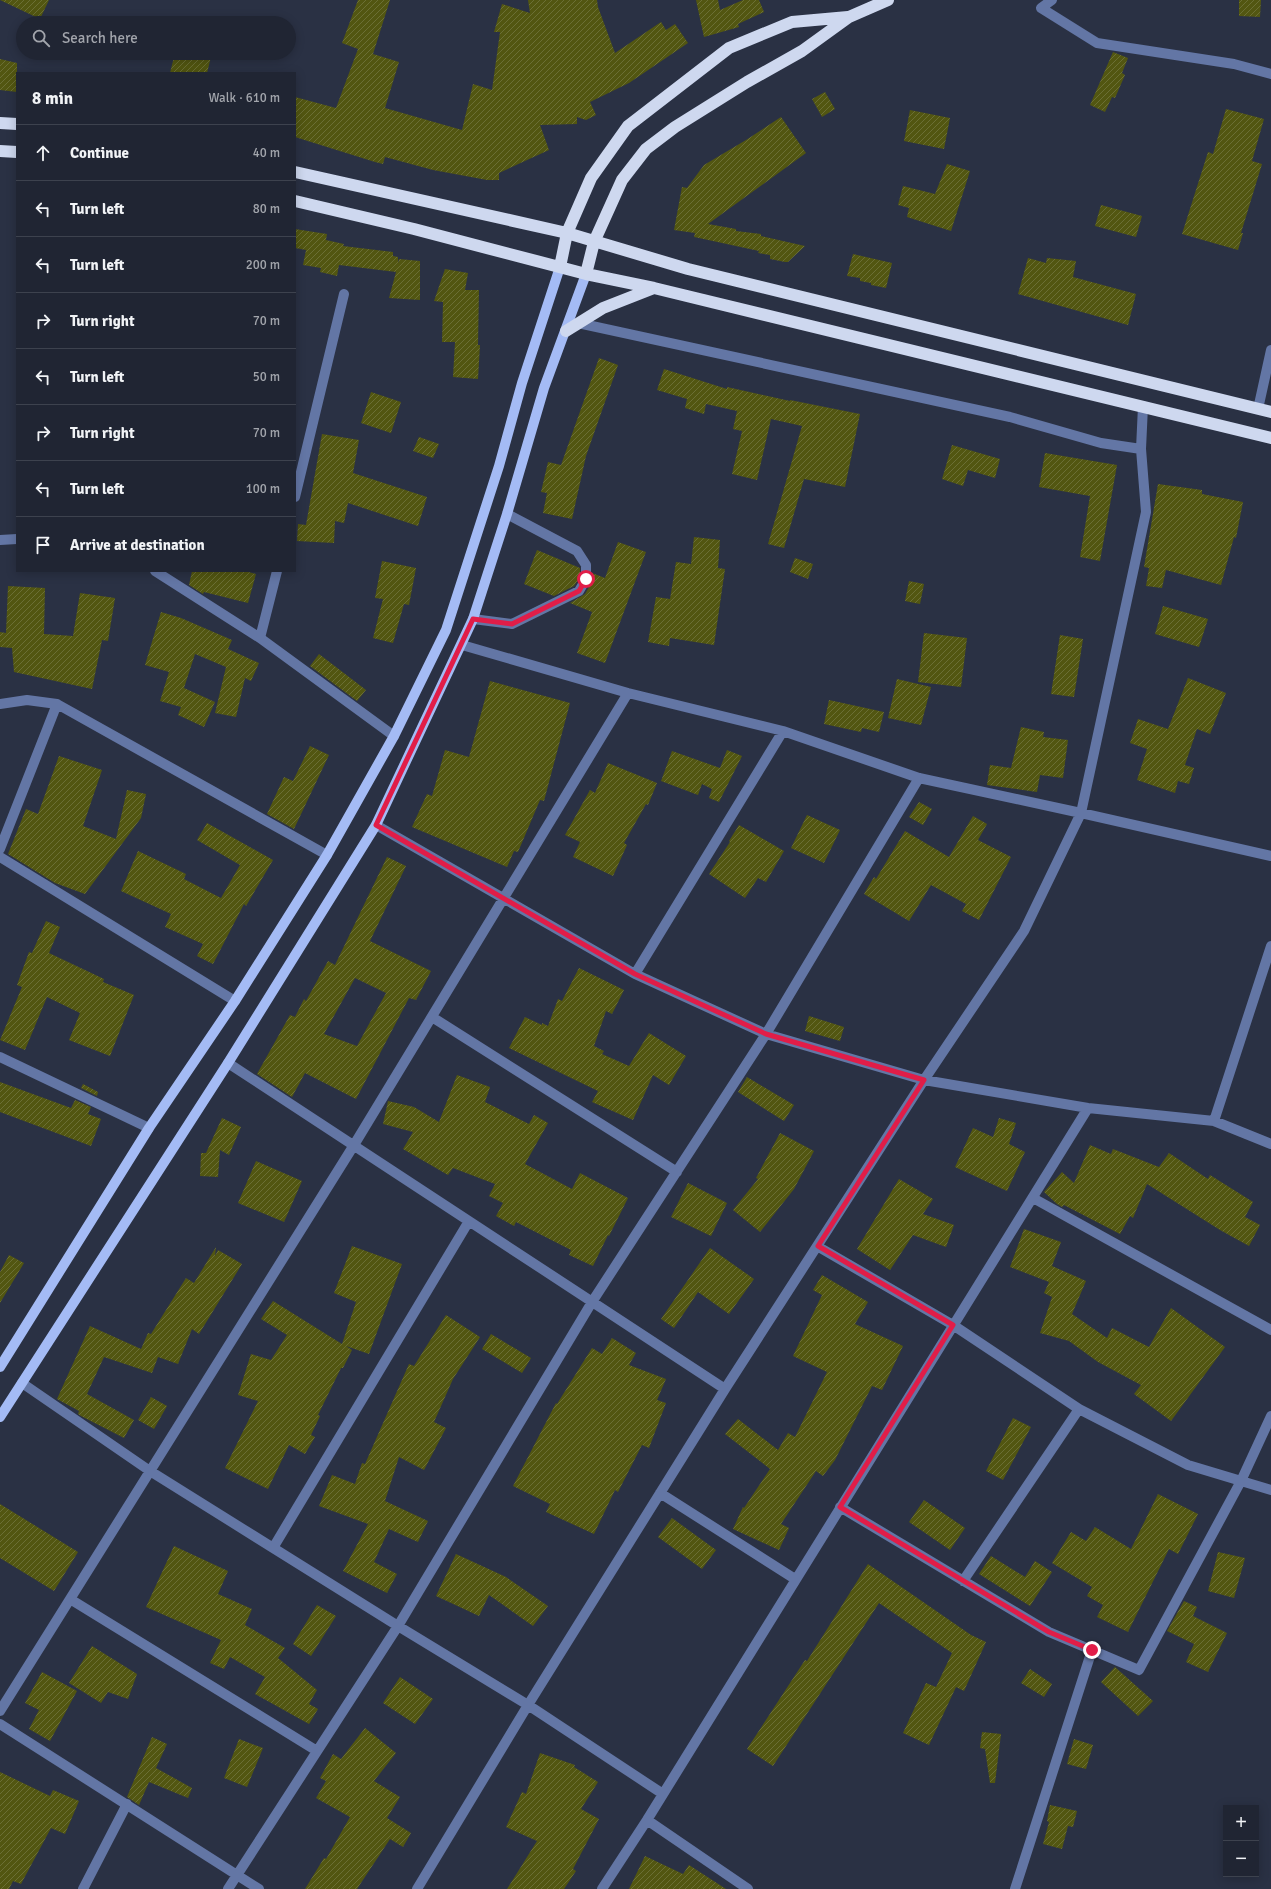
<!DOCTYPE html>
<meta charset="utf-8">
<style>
:root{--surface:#202533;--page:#282d3b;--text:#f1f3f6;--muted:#a2a5ac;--line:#3d424e}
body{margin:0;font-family:Signika,sans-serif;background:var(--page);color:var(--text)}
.controls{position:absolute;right:12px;bottom:12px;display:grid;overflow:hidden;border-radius:0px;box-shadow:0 2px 10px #0003}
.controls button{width:36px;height:36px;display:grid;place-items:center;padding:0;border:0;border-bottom:1px solid var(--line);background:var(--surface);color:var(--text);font:20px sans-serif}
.stop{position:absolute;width:12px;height:12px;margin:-9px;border:3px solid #e11d48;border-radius:50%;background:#fff}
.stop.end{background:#e11d48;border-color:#fff;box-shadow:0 1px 4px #0008}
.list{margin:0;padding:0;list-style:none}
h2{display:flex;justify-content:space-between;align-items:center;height:52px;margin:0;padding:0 16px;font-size:17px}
h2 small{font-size:13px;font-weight:400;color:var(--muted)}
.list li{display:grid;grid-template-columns:26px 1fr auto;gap:12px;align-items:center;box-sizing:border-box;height:56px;padding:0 16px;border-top:1px solid var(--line)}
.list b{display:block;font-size:15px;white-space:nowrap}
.list em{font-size:13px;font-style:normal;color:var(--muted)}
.icon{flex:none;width:22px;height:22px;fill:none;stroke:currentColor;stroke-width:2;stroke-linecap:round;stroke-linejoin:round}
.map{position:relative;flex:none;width:1271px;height:1889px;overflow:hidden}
.search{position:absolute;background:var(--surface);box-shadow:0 2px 10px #0003;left:16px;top:16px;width:280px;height:44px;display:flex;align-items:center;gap:10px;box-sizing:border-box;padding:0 14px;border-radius:22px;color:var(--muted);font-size:15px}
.panel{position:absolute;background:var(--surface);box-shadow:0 2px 10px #0003;left:16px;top:72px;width:280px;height:500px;border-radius:0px}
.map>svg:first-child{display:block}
.building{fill:url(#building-hatch);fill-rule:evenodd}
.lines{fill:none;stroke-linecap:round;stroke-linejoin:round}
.minor{stroke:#6376a5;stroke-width:10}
.major{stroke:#a4bbf5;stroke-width:10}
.highway{stroke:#ced8ef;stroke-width:12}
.route{stroke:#e11d48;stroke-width:5}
</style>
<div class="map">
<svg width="1271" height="1889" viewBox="0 0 1271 1889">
<defs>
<pattern id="building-hatch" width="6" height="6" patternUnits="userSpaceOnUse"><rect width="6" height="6" fill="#525611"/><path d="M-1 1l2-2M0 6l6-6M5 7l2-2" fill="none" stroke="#6b6f35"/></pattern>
</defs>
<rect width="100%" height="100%" fill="#2a3144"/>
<!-- building -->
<path class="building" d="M 0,0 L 49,0 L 40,19 Z
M 358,0 L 390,0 L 373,54 L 399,62 L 385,108 L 462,130 L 473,84 L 492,90 L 500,32 L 494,32 L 502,4 L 530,13 L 528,0 L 597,0 L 598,7 L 615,53 L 661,22 L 666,30 L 675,24 L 688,43 L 629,83 L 590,102 L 596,115 L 586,120 L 577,117 L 577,124 L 540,125 L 549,150 L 499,173 L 499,180 L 487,180 L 433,170 L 385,157 L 383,164 L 375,162 L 295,137 L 295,97 L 336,108 L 358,49 L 342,43 Z
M 696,0 L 718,0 L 720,10 L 743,0 L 759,0 L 764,12 L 738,24 L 739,27 L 704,37 Z
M 1239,0 L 1261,0 L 1260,17 L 1239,16 Z
M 1113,52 L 1128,58 L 1122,73 L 1125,75 L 1115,98 L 1112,97 L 1105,112 L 1090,105 Z
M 175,53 L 212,53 L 207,73 L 170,73 Z
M 0,59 L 17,63 L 17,92 L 0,90 Z
M 825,92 L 835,109 L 822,117 L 812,99 Z
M 1226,109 L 1264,119 L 1252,161 L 1262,164 L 1241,233 L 1243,233 L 1238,250 L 1182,234 L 1208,152 L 1213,154 Z
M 910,110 L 950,118 L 944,149 L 904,141 Z
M 781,117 L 806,153 L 708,224 L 736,229 L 736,231 L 761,234 L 761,236 L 805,246 L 788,262 L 785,262 L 770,259 L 770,255 L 758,253 L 759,251 L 699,238 L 694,237 L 695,233 L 674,230 L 682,187 L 687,188 L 704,165 L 746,140 Z
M 947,164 L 970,171 L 951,231 L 907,217 L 909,208 L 898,205 L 903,186 L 935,194 Z
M 1101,205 L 1142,216 L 1136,237 L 1095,226 Z
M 295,229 L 327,234 L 326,240 L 344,244 L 343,246 L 393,252 L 393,256 L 398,257 L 398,263 L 399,259 L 420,261 L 420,300 L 389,298 L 396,272 L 339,265 L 337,276 L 320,272 L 321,268 L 303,265 L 306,250 L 295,248 Z
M 853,254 L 892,263 L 886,288 L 871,285 L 871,283 L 860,281 L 860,278 L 847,276 Z
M 1028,258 L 1046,263 L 1047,258 L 1076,261 L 1073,277 L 1136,294 L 1128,325 L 1018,294 Z
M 445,269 L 468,273 L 465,290 L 479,290 L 478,345 L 480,345 L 478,379 L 453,377 L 455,342 L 442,342 L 443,302 L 434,301 Z
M 599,358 L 618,365 L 586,456 L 572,519 L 543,513 L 547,493 L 541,492 L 548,462 L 561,465 Z
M 664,369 L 727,389 L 727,387 L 790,401 L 790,400 L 860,414 L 845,487 L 804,479 L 784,548 L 768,544 L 802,426 L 771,419 L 757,480 L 732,474 L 742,431 L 733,429 L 737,411 L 706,404 L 704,414 L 685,408 L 687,399 L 657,390 Z
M 371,392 L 401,402 L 391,433 L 361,423 Z
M 322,434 L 359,440 L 353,473 L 427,497 L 418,526 L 348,503 L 344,523 L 335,521 L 334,543 L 297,541 L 298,524 L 306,525 Z
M 419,437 L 439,444 L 433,458 L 413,451 Z
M 952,445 L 1000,459 L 995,478 L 968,470 L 963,486 L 942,479 Z
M 1045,453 L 1117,465 L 1100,561 L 1080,557 L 1090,496 L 1039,487 Z
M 1158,484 L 1202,490 L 1202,494 L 1243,502 L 1236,538 L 1234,537 L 1221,585 L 1166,570 L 1162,588 L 1146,586 L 1149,568 L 1144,567 Z
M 694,537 L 720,540 L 718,568 L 725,569 L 714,645 L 670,638 L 669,646 L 648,642 L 656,597 L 670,599 L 676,562 L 691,564 Z
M 618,542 L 646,552 L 605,663 L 577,653 L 592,612 L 570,603 L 585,594 L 592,582 L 592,573 L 605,578 Z
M 537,550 L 580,568 L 580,577 L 574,586 L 554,596 L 524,584 Z
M 795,558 L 813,564 L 808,579 L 790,572 Z
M 382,561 L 416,568 L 409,605 L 404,604 L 393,643 L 373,638 L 383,599 L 375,598 Z
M 192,571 L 245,571 L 256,574 L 248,603 L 204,592 L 203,594 L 189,585 Z
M 909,581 L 924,584 L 920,604 L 905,601 Z
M 8,586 L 45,588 L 44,634 L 73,636 L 80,593 L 115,598 L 108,641 L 102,640 L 92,689 L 14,672 L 12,648 L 0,647 L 0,632 L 6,633 Z
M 1163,606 L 1208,619 L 1199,647 L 1155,634 Z
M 161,612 L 181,618 L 232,640 L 228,649 L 259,663 L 251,681 L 245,678 L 236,717 L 215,713 L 226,667 L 195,654 L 184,688 L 215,702 L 204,727 L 178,715 L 181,707 L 160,701 L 169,672 L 145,665 Z
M 924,633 L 967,638 L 961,687 L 918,682 Z
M 1060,635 L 1083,639 L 1074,697 L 1051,694 Z
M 319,654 L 366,690 L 357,701 L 310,666 Z
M 1188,678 L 1226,693 L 1210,734 L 1197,729 L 1185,765 L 1194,768 L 1189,784 L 1178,781 L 1175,793 L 1137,780 L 1147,749 L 1130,743 L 1138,719 L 1168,729 Z
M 897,679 L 931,687 L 921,725 L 888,718 Z
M 490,681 L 570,703 L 544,801 L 540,800 L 518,852 L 514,851 L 507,867 L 412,827 L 427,794 L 432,796 L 445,750 L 469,757 Z
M 829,700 L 884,712 L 879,732 L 862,728 L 861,732 L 824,724 Z
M 1021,727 L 1044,732 L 1043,737 L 1068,740 L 1063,778 L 1040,775 L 1037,792 L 987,785 L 990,765 L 1011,768 Z
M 310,746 L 329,755 L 294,829 L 267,814 L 284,777 L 293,781 Z
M 727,750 L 742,756 L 719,802 L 709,798 L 712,789 L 702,784 L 698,795 L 661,781 L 672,751 L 720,768 Z
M 59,756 L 102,770 L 83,826 L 116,839 L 127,790 L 146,794 L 141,818 L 85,894 L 55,883 L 8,854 L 26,809 L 38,814 Z
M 608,763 L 657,783 L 648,805 L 646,804 L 624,843 L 627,845 L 613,876 L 573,857 L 580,842 L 565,835 L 590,790 L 595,793 Z
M 919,802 L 932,809 L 923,825 L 909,817 Z
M 807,815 L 840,830 L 824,863 L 791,848 Z
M 973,816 L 987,824 L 978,840 L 1011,857 L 979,920 L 962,911 L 966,904 L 931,885 L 909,921 L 864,894 L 874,877 L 876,879 L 905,831 L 949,857 Z
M 207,823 L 273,860 L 246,906 L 244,904 L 213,964 L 197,956 L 203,944 L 165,927 L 171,914 L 121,891 L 138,851 L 186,874 L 184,879 L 221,898 L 240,865 L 197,840 Z
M 739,825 L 784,851 L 766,882 L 758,878 L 745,898 L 709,874 L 730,842 L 729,841 Z
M 387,857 L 406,866 L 370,941 L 431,971 L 416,1000 L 409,998 L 356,1099 L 305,1073 L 292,1097 L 257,1074 L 290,1015 L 295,1017 L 304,999 L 306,1001 L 328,961 L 335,965 ZM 355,978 L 386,993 L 357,1046 L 324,1034 Z
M 46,921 L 60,927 L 49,953 L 104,979 L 103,982 L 134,995 L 110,1056 L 69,1040 L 80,1013 L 47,997 L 25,1050 L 0,1040 L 22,987 L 17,985 L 29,952 L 32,953 Z
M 579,968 L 624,990 L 612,1014 L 606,1011 L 594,1046 L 604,1051 L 602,1054 L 629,1066 L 649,1033 L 686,1056 L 669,1085 L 653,1075 L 633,1120 L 592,1102 L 598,1091 L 509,1048 L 525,1017 L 542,1025 L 542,1023 L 548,1026 L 558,999 L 562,1001 Z
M 809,1016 L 844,1027 L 840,1041 L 805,1031 Z
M 457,1075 L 490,1087 L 485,1102 L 529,1124 L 534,1115 L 548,1123 L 525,1164 L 572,1189 L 580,1173 L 628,1198 L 609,1236 L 608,1235 L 593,1266 L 569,1255 L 571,1250 L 516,1222 L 514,1226 L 496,1216 L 503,1203 L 489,1196 L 495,1184 L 453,1168 L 448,1175 L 403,1149 L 413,1132 L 383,1124 L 388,1101 L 414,1107 L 439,1122 Z
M 747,1077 L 794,1105 L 784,1121 L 738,1092 Z
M 0,1082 L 71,1108 L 75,1100 L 91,1107 L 88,1114 L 101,1119 L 91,1146 L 0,1112 Z
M 83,1084 L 98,1092 L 97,1096 L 81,1088 Z
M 222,1118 L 241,1127 L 229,1155 L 220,1150 L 218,1177 L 200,1176 L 201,1153 L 206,1153 Z
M 999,1118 L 1016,1123 L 1009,1144 L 1025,1152 L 1007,1191 L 955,1167 L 973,1128 L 993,1137 Z
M 780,1133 L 814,1151 L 794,1189 L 760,1232 L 733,1210 L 758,1179 L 756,1178 Z
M 1090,1145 L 1111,1154 L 1113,1149 L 1159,1167 L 1169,1153 L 1208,1179 L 1210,1175 L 1253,1202 L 1245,1217 L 1260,1225 L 1249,1246 L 1220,1230 L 1147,1184 L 1133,1218 L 1130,1216 L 1120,1234 L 1064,1205 L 1062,1207 L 1057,1204 L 1044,1192 L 1062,1172 L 1074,1183 Z
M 256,1161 L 302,1181 L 284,1222 L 238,1203 Z
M 899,1179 L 933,1199 L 923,1214 L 954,1225 L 946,1247 L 913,1235 L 890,1270 L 857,1249 Z
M 688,1183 L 727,1203 L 711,1236 L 671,1217 Z
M 1024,1229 L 1061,1242 L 1052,1266 L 1086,1281 L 1072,1314 L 1107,1338 L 1112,1328 L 1149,1347 L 1171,1308 L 1225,1347 L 1171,1421 L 1134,1394 L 1141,1385 L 1098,1362 L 1069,1341 L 1040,1333 L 1052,1297 L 1044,1293 L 1049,1282 L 1010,1267 Z
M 352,1246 L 402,1264 L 369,1354 L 346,1346 L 352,1350 L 343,1368 L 341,1368 L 318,1415 L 320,1416 L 311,1435 L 315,1437 L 305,1454 L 289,1445 L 268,1489 L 225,1468 L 258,1401 L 238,1395 L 251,1354 L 271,1360 L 287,1335 L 261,1319 L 273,1301 L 342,1344 L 356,1302 L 334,1293 Z
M 216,1247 L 215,1256 L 218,1250 L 242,1264 L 199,1334 L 192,1329 L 178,1364 L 158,1357 L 152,1373 L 104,1357 L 87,1394 L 134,1420 L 124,1438 L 81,1416 L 78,1414 L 79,1411 L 57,1399 L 90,1326 L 141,1349 L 148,1333 L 151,1334 L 186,1278 L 194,1283 Z
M 710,1248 L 754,1279 L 729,1314 L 698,1292 L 674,1328 L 661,1319 Z
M 9,1255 L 24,1263 L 0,1303 L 0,1272 Z
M 822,1275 L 868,1302 L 855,1324 L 903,1346 L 882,1390 L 872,1386 L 835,1460 L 823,1476 L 816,1471 L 781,1524 L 789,1528 L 779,1550 L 733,1529 L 743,1507 L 744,1508 L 770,1469 L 725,1434 L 738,1419 L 778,1450 L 788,1433 L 795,1437 L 827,1372 L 793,1356 L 822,1295 L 813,1290 Z
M 446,1315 L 480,1337 L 453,1379 L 434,1422 L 446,1428 L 424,1470 L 399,1457 L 385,1501 L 428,1521 L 418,1542 L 389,1529 L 374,1562 L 397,1574 L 387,1593 L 343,1571 L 368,1524 L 319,1506 L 332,1475 L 355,1484 L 362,1463 L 365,1464 L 409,1364 L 414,1366 Z
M 491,1334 L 531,1358 L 522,1373 L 482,1349 Z
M 612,1338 L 636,1353 L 629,1365 L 666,1379 L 657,1400 L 666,1403 L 649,1448 L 642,1445 L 618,1492 L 615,1490 L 594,1534 L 546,1512 L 550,1504 L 513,1486 L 556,1403 L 557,1404 L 592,1348 L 602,1354 Z
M 151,1397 L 167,1406 L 154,1429 L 138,1420 Z
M 1013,1418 L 1031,1427 L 1003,1480 L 986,1471 Z
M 1158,1494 L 1198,1514 L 1178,1554 L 1169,1549 L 1128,1632 L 1097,1617 L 1103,1605 L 1087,1596 L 1092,1587 L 1052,1563 L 1071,1532 L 1086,1541 L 1095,1527 L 1131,1549 Z
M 924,1500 L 965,1528 L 950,1550 L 909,1522 Z
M 0,1504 L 78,1552 L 54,1591 L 0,1558 Z
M 672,1518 L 716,1550 L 702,1569 L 658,1537 Z
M 174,1546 L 228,1571 L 218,1594 L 252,1609 L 245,1625 L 285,1648 L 278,1658 L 317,1690 L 309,1704 L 318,1709 L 309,1724 L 255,1694 L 265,1677 L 230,1657 L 224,1669 L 210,1663 L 221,1640 L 146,1607 Z
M 1218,1552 L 1245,1558 L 1234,1598 L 1208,1591 Z
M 456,1554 L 506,1577 L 548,1606 L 533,1626 L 489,1595 L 479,1616 L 436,1596 Z
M 991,1556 L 1025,1577 L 1035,1561 L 1052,1572 L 1030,1606 L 979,1574 Z
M 868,1564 L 971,1635 L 986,1642 L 964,1691 L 956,1687 L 929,1745 L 903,1733 L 926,1683 L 936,1687 L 952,1653 L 879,1603 L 773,1766 L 747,1749 L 805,1660 L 807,1661 Z
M 1184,1601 L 1197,1607 L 1193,1616 L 1227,1633 L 1208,1672 L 1186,1662 L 1194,1644 L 1167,1631 Z
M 317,1605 L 336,1616 L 311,1656 L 293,1644 Z
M 92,1646 L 137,1674 L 128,1699 L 108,1692 L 101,1703 L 69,1683 Z
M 1115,1667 L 1153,1701 L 1138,1716 L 1101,1682 Z
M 1030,1669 L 1052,1684 L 1044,1697 L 1021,1683 Z
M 42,1672 L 77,1691 L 50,1741 L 29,1729 L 39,1710 L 25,1703 Z
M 400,1677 L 433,1699 L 415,1724 L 383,1703 Z
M 365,1728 L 396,1753 L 374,1781 L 400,1797 L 387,1818 L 411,1833 L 403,1847 L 390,1839 L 357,1889 L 305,1889 L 324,1858 L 326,1859 L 350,1817 L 316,1798 L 326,1781 L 320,1778 L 333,1754 L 341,1759 Z
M 982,1732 L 1001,1734 L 995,1783 L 990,1783 L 985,1749 L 980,1748 Z
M 152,1737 L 167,1744 L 156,1768 L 192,1788 L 188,1798 L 149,1782 L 139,1805 L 127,1797 Z
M 239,1739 L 263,1748 L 247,1787 L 224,1778 Z
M 1074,1739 L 1093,1745 L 1086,1769 L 1067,1764 Z
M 540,1753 L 575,1765 L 574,1767 L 598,1782 L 581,1809 L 599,1819 L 573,1869 L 576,1871 L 564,1889 L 507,1889 L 537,1841 L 506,1827 L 522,1792 L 526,1794 Z
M 0,1772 L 50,1796 L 53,1790 L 79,1801 L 65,1834 L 51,1828 L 21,1884 L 13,1881 L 9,1889 L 0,1889 Z
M 1050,1805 L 1077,1811 L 1073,1827 L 1068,1826 L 1062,1849 L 1043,1844 L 1049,1822 L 1047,1821 Z
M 645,1856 L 683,1874 L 689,1865 L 726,1889 L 629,1889 Z"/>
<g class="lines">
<!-- minor -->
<path class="minor" d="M 1052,0 L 1041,8 L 1097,43 L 1234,64 L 1271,74
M 1258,409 L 1271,350
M 1141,449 L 1143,406
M 295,497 L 344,294
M 0,540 L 17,539
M 155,571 L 260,638 L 394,736
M 473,619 L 512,624 L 579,591 L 586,579 L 586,565 L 577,551 L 507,514
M 260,638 L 277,571
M 462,645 L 628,693 L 783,731 L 919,778 L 1081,813 L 1271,856
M 0,704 L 27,700 L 57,704 L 327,855
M 376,825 L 635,974 L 766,1034 L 924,1080 L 1088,1108 L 1214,1121 L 1271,1144
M 0,849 L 57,704
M 0,857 L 235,1001
M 635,974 L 783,731
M 432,1017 L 677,1172
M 0,1057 L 149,1128
M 228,1063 L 725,1389
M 1214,1121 L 1271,946
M 1033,1198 L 1271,1330
M 817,1246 L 953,1325 L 1079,1409 L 1188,1465 L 1271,1490
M 22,1383 L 150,1471 L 398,1626 L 528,1705 L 663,1794
M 660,1493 L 795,1579
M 840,1507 L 1049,1632 L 1139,1670 L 1241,1481 L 1271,1416
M 273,1548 L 469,1221
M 963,1581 L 1079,1409
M 70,1599 L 317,1751
M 0,1711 L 354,1145 L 628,693
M 0,1724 L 259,1889
M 647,1820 L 748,1889
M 83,1889 L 127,1804
M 228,1889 L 398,1626 L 592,1302 L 766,1034 L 919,778
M 417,1889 L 528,1705 L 725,1389 L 924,1080 L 1024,931 L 1081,813 L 1146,512 L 1141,449 L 1101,443 L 1010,417 L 578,323
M 602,1889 L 647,1820 L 1088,1108
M 1015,1889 L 1092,1650"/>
<!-- major -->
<path class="major" d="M 0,1367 L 149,1128 L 235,1001 L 327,855 L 394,736 L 446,630 L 499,466 L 522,383 L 560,267
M 0,1417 L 228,1063 L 376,825 L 473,619 L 507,514 L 544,388 L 586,274"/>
<!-- highway -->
<path class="highway" d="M 0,123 L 17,124
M 0,151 L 17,152
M 295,172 L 567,233 L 688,269 L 1271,412
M 295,201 L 414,229 L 586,274 L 654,288 L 1271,438
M 560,267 L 567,233 L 591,178 L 628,126 L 729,48 L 792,22 L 848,17
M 586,274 L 594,242 L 622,180 L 646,149 L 675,127 L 747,82 L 802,51 L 849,17 L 888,0
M 566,331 L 603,308 L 654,288"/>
</g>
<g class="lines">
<!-- route -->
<path class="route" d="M 586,579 L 579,591 L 512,624 L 473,619 L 376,825 L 635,974 L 766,1034 L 924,1080 L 818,1246 L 953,1325 L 840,1507 L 1049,1632 L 1092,1650"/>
</g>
</svg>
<div class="controls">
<button>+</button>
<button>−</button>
</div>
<div class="stop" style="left:586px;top:579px"></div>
<div class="stop end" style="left:1092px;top:1650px"></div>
<div class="search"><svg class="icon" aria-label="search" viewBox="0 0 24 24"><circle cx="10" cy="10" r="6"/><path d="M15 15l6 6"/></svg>Search here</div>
<section class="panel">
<h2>8 min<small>Walk · 610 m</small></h2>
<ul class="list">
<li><svg class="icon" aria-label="ahead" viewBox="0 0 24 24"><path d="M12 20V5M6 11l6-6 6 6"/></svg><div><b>Continue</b></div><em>40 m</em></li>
<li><svg class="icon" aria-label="left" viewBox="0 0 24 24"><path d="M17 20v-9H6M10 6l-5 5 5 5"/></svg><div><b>Turn left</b></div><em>80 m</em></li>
<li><svg class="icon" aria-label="left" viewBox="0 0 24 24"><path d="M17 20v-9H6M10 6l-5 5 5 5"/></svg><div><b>Turn left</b></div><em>200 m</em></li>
<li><svg class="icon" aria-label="right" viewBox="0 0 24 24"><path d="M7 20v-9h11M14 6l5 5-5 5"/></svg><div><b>Turn right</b></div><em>70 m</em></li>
<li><svg class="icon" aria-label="left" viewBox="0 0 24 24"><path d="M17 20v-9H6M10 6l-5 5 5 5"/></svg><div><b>Turn left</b></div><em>50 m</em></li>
<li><svg class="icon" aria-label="right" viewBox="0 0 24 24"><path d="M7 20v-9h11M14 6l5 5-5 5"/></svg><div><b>Turn right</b></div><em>70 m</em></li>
<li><svg class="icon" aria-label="left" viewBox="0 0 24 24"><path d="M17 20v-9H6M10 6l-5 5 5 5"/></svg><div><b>Turn left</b></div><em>100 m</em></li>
<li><svg class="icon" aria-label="arrive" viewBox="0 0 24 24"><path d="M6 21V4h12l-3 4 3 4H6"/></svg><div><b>Arrive at destination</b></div></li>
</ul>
</section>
</div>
